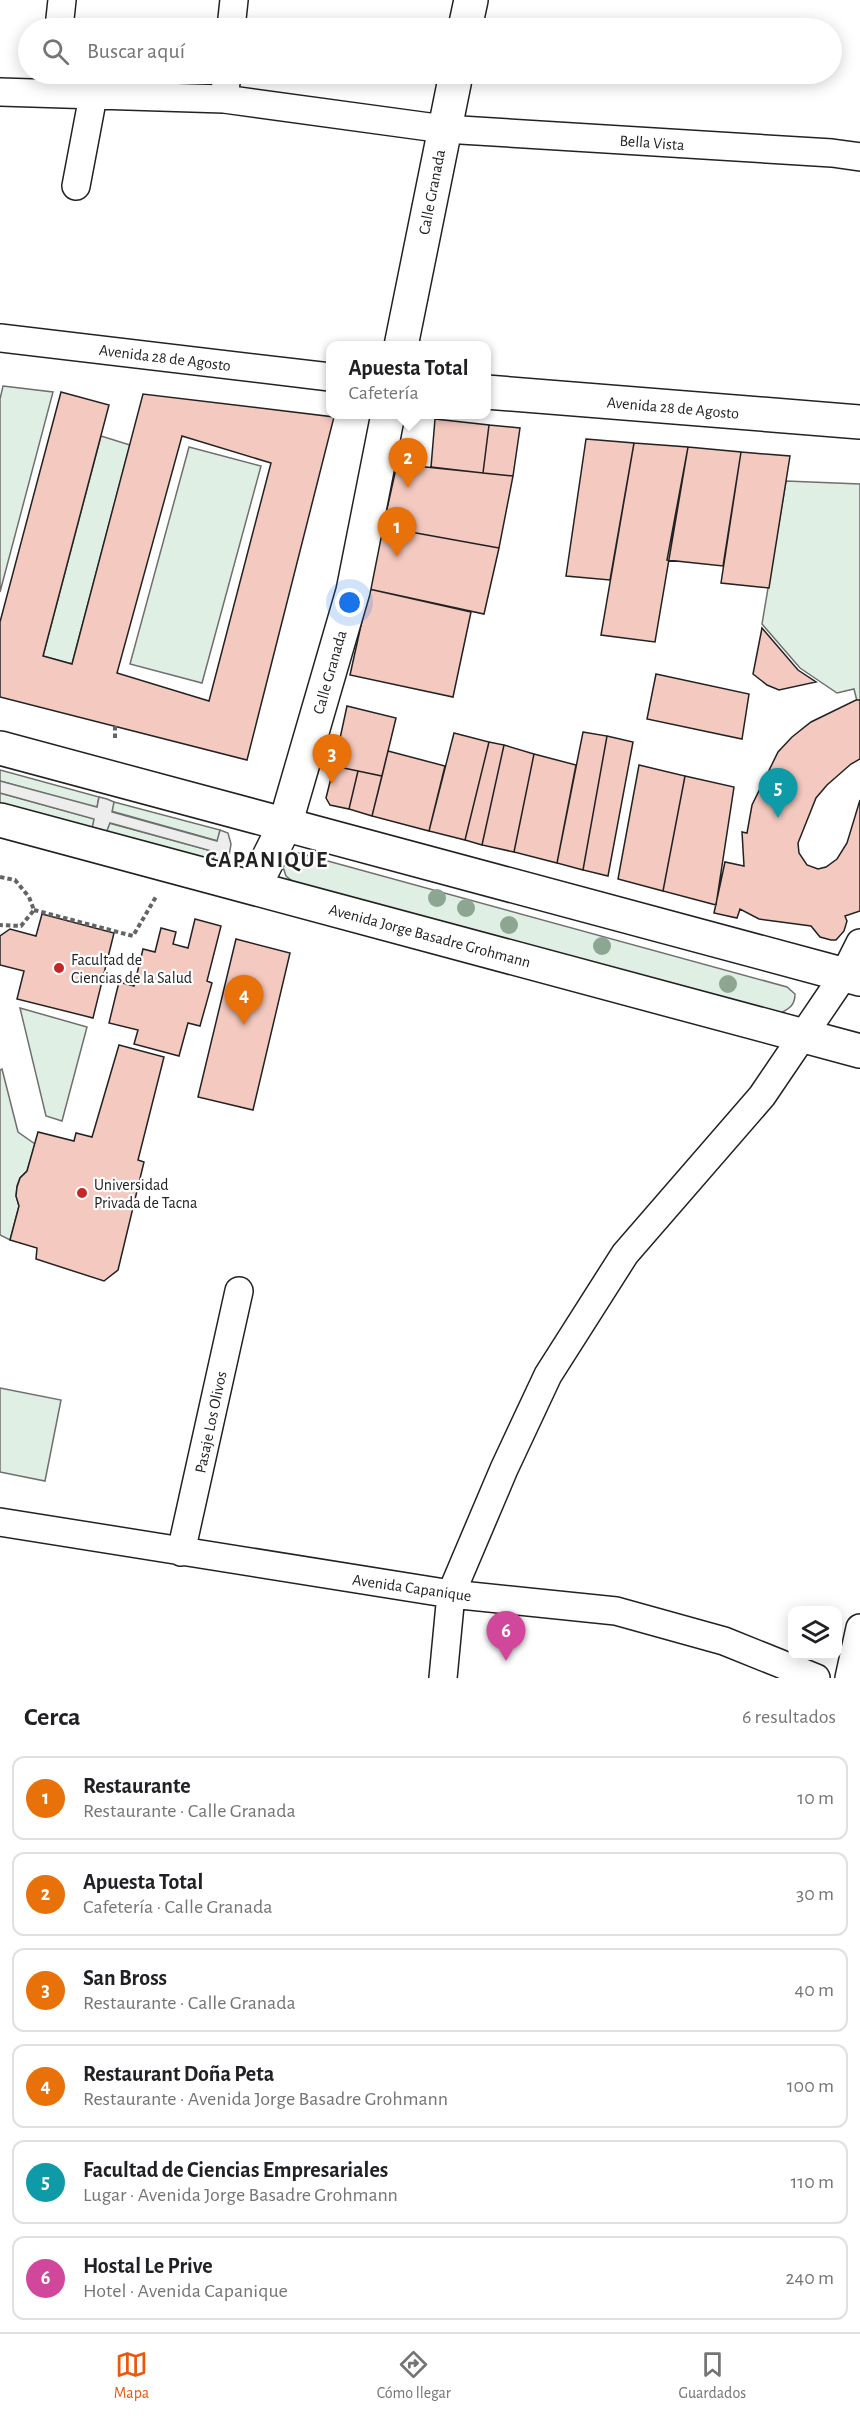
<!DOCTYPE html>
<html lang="es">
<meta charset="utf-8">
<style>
:root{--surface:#fff;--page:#f2f2f2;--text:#202124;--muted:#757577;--line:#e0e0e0;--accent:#ea580c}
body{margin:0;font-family:"Alegreya Sans",sans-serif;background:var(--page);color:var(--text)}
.controls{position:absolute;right:18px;bottom:18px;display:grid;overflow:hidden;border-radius:12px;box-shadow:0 3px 15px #0003}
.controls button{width:54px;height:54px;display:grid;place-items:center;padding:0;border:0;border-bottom:2px solid var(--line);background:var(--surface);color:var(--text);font:30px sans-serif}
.you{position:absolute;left:350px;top:603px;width:21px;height:21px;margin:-15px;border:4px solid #fff;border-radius:50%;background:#1a73e8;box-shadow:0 0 0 9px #1a73e833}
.badge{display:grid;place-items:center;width:39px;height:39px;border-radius:50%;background:var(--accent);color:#fff;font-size:20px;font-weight:700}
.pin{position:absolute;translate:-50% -50px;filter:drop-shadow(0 2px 3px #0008)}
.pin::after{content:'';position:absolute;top:32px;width:21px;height:18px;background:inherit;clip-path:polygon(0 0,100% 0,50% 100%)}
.popup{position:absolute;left:326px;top:341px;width:165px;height:78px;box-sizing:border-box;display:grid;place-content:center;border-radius:12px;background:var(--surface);filter:drop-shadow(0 2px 4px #0005);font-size:20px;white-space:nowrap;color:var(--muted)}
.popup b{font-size:22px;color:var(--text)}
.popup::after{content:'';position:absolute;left:50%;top:100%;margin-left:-12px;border:12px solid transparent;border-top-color:var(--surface)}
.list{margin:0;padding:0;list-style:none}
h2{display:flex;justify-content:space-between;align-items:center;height:78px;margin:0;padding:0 24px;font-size:26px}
h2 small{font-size:20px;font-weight:400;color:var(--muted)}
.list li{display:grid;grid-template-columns:39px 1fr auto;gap:18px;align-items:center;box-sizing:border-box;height:84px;margin:0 12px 12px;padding:0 12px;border:2px solid var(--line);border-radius:12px}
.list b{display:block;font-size:22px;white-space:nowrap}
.list p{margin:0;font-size:20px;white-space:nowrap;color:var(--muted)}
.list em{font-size:20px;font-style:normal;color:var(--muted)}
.icon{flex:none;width:33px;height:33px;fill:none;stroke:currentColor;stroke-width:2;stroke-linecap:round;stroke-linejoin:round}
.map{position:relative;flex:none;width:860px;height:1678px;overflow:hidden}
.search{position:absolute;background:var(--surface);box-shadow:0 3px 15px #0003;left:18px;right:18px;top:18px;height:66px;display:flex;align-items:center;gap:15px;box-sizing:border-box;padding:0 21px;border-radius:33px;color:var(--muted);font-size:22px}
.sheet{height:654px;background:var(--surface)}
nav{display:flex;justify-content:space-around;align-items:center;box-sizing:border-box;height:84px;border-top:2px solid var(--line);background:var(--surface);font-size:16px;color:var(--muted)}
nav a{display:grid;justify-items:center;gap:3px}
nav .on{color:var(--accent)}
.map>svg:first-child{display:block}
.green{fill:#e0efe3;stroke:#6f6f6f;stroke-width:1.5}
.parking{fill:#ededed;stroke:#6f6f6f;stroke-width:1.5}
.building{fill:#f3c9c0;stroke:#222;stroke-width:1.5;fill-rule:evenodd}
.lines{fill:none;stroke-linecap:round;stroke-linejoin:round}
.street-casing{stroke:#222;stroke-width:30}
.secondary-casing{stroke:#222;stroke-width:36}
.highway-casing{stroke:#222;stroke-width:36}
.path{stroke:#646464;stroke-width:4;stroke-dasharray:4.5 3;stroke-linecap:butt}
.street{stroke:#fff;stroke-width:27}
.secondary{stroke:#fff;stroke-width:33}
.highway{stroke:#fff;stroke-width:33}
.tree{fill:#8da692}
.poi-dot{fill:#c62828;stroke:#fff;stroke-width:2}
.labels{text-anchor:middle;stroke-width:4.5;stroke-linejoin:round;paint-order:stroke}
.street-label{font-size:16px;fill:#222;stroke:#fff}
.poi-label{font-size:16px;fill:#222;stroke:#fff;text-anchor:start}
.district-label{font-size:22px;font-weight:bold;letter-spacing:1.5px;fill:#222;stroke:#fff}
</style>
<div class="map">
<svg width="860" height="1678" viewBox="0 0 860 1678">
<rect width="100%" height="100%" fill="#fff"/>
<!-- green -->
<path class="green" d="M 3,386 L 53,392 L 0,592 L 0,399 Z
M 101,436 L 130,445 L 72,664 L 43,656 Z
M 189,447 L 261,466 L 202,683 L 130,664 Z
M 786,481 L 860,484 L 860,700 L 857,701 L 854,689 L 837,693 L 800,668 L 762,624 Z
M 0,770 L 99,797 L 97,808 L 0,781 Z
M 0,793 L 95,819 L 92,829 L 0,804 Z
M 114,802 L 220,830 L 218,841 L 111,811 Z
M 109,823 L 216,852 L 213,862 L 106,833 Z
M 295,852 L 787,987 L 795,994 C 795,1005 790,1008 781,1013 L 296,884 L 286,876 L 282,864 L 286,856 Z
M 20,1008 L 87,1027 L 62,1121 L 46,1116 Z
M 2,1069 L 18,1132 L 35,1144 L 27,1171 L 20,1178 L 17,1186 L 16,1196 L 19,1206 L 10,1240 L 0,1235 L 0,1070 Z
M 0,1388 L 61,1400 L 45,1481 L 0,1472 Z"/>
<!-- parking -->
<path class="parking" d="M 0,781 L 97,807 L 99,797 L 107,799 L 114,802 L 112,812 L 217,841 L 220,830 L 228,833 L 231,844 L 229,856 L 221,864 L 213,862 L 215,852 L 110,823 L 106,833 L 92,829 L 94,819 L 0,793 Z"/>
<!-- building -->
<path class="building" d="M 61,392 L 109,405 L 43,656 L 72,664 L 143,394 L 334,417 L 247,760 L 0,697 L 0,622 ZM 182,436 L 271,463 L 209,701 L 117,673 Z
M 435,419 L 489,425 L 483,473 L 431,467 Z
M 489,425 L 520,428 L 513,476 L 483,473 Z
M 586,439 L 634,443 L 610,580 L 566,576 Z
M 634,443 L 688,447 L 655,642 L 601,635 Z
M 688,447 L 741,452 L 723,566 L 667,560 Z
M 741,452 L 790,456 L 769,588 L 721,583 Z
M 397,464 L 513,476 L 499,548 L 383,527 Z
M 383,527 L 499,548 L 484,614 L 369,589 Z
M 369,589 L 471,612 L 453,697 L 350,675 Z
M 762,628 L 798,670 L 816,682 L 779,690 L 767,685 L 753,674 Z
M 656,674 L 749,694 L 742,739 L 647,719 Z
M 856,700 L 860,700 L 860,759 L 851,764 L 827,785 L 816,798 L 798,843 L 799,853 L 807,865 L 818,869 L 826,867 L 837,859 L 847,843 L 860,800 L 860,911 L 845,916 L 847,921 L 844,931 L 836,940 L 831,940 L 820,937 L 811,926 L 759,919 L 740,909 L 737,918 L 714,913 L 725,862 L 744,866 L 742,832 L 747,833 L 752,805 L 778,752 L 792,737 L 811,722 Z
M 347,706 L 396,718 L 382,776 L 334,766 Z
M 583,732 L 607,736 L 583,870 L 557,863 Z
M 454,733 L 489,742 L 465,840 L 429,831 Z
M 607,736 L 633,742 L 608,876 L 583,870 Z
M 489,742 L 504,745 L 482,845 L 465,840 Z
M 504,745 L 534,754 L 514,852 L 482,845 Z
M 388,751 L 445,766 L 429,831 L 372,816 Z
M 534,754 L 576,765 L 557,863 L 514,852 Z
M 639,765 L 685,776 L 663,891 L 618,879 Z
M 334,766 L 358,771 L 349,809 L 330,805 L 326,798 Z
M 358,771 L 382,776 L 372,816 L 349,809 Z
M 685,776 L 734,787 L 716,905 L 663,891 Z
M 42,914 L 114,933 L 93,1018 L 17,999 L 24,971 L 0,965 L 0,936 L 10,929 L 36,936 Z
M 195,919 L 221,926 L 207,981 L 212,983 L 200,1026 L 188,1023 L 179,1056 L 134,1044 L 138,1030 L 109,1023 L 119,982 L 134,986 L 143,949 L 155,952 L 161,928 L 176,932 L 173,944 L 188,948 Z
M 236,939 L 290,953 L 253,1110 L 198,1097 Z
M 119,1045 L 164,1057 L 138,1160 L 144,1162 L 118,1270 L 104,1281 L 36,1259 L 37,1248 L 10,1240 L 19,1206 L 16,1196 L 17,1187 L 20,1178 L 27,1171 L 38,1132 L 74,1141 L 76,1133 L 92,1137 Z"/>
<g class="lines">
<!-- street casing -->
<g class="street-casing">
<path id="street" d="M 59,28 L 62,0
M 231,28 L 234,0
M 0,92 L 224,99 L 444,129 L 832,153 L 860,157
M 224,99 L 227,74
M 76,186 L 93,96
M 0,338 L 330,377
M 0,1522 L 451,1594 L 616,1611 L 724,1641 L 816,1678
M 181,1552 L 239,1291
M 443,1678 L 451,1594 L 504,1469 L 548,1375 L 625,1254 L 762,1096 L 844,975 L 860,943
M 849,1678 L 860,1628"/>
</g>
<!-- secondary casing -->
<g class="secondary-casing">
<path id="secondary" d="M 465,28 L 471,0
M 401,346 L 456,74
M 486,392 L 860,422
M 254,887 L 285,825 L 353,591 L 388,414"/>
</g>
<!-- highway casing -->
<g class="highway-casing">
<path id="highway" d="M 0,748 L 860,979
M 0,820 L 860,1051"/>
</g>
<!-- path -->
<path class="path" d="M 115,726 L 115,741
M 0,877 L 15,880 L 29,897 L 34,910 L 21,926 L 0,925
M 34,910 L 133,936 L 157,895"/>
<!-- street -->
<use href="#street" class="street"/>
<!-- secondary -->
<use href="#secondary" class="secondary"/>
<!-- highway -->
<use href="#highway" class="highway"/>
</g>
<!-- trees -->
<g class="tree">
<circle cx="437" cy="898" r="9"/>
<circle cx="466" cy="908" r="9"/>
<circle cx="509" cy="925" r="9"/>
<circle cx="602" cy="946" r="9"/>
<circle cx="728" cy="984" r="9"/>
</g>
<!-- markers -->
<g class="poi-dot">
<circle cx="59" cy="968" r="6"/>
<circle cx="82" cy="1193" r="6"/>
</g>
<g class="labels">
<!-- street labels -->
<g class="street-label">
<text transform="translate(652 142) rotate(4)" y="6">Bella Vista</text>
<text transform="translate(431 192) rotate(-79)" y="6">Calle Granada</text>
<text transform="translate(165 357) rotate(7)" y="6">Avenida 28 de Agosto</text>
<text transform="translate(673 407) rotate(5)" y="6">Avenida 28 de Agosto</text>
<text transform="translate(329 672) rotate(-74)" y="6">Calle Granada</text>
<text transform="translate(430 935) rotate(15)" y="6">Avenida Jorge Basadre Grohmann</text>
<text transform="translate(210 1422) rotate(-78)" y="6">Pasaje Los Olivos</text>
<text transform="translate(412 1587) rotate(8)" y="6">Avenida Capanique</text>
</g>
<!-- poi labels -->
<g class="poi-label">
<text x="71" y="965">Facultad de<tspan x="71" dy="18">Ciencias de la Salud</tspan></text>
<text x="94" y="1190">Universidad<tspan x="94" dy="18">Privada de Tacna</tspan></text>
</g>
<!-- district labels -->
<g class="district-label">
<text x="267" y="867">CAPANIQUE</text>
</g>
</g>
</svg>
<div class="controls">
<button><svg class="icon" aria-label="layers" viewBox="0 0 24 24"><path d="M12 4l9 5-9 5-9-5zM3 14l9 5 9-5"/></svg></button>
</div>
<div class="you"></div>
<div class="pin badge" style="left:397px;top:557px;background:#e8710a">1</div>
<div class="pin badge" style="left:408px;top:488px;background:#e8710a">2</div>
<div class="popup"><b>Apuesta Total</b>Cafetería</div>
<div class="pin badge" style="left:332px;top:784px;background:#e8710a">3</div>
<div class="pin badge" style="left:244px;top:1025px;background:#e8710a">4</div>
<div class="pin badge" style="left:778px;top:818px;background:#0f9aa8">5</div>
<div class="pin badge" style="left:506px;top:1661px;background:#d1479c">6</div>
<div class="search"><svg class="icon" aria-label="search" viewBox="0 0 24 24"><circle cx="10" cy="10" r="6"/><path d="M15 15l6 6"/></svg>Buscar aquí</div>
</div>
<section class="sheet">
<h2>Cerca<small>6 resultados</small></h2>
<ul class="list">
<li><span class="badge" style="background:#e8710a">1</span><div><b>Restaurante</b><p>Restaurante · Calle Granada</p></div><em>10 m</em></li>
<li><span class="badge" style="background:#e8710a">2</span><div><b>Apuesta Total</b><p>Cafetería · Calle Granada</p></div><em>30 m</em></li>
<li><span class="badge" style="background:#e8710a">3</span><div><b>San Bross</b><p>Restaurante · Calle Granada</p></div><em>40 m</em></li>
<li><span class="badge" style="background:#e8710a">4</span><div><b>Restaurant Doña Peta</b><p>Restaurante · Avenida Jorge Basadre Grohmann</p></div><em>100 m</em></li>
<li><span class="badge" style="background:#0f9aa8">5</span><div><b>Facultad de Ciencias Empresariales</b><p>Lugar · Avenida Jorge Basadre Grohmann</p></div><em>110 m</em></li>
<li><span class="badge" style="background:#d1479c">6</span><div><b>Hostal Le Prive</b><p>Hotel · Avenida Capanique</p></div><em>240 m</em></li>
</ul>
</section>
<nav>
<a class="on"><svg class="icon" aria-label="map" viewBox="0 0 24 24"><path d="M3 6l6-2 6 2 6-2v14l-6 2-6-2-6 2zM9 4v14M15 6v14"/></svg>Mapa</a>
<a><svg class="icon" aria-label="directions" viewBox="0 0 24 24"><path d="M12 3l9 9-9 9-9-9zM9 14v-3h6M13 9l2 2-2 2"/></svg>Cómo llegar</a>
<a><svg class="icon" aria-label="saved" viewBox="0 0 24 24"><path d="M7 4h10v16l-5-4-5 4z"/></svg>Guardados</a>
</nav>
